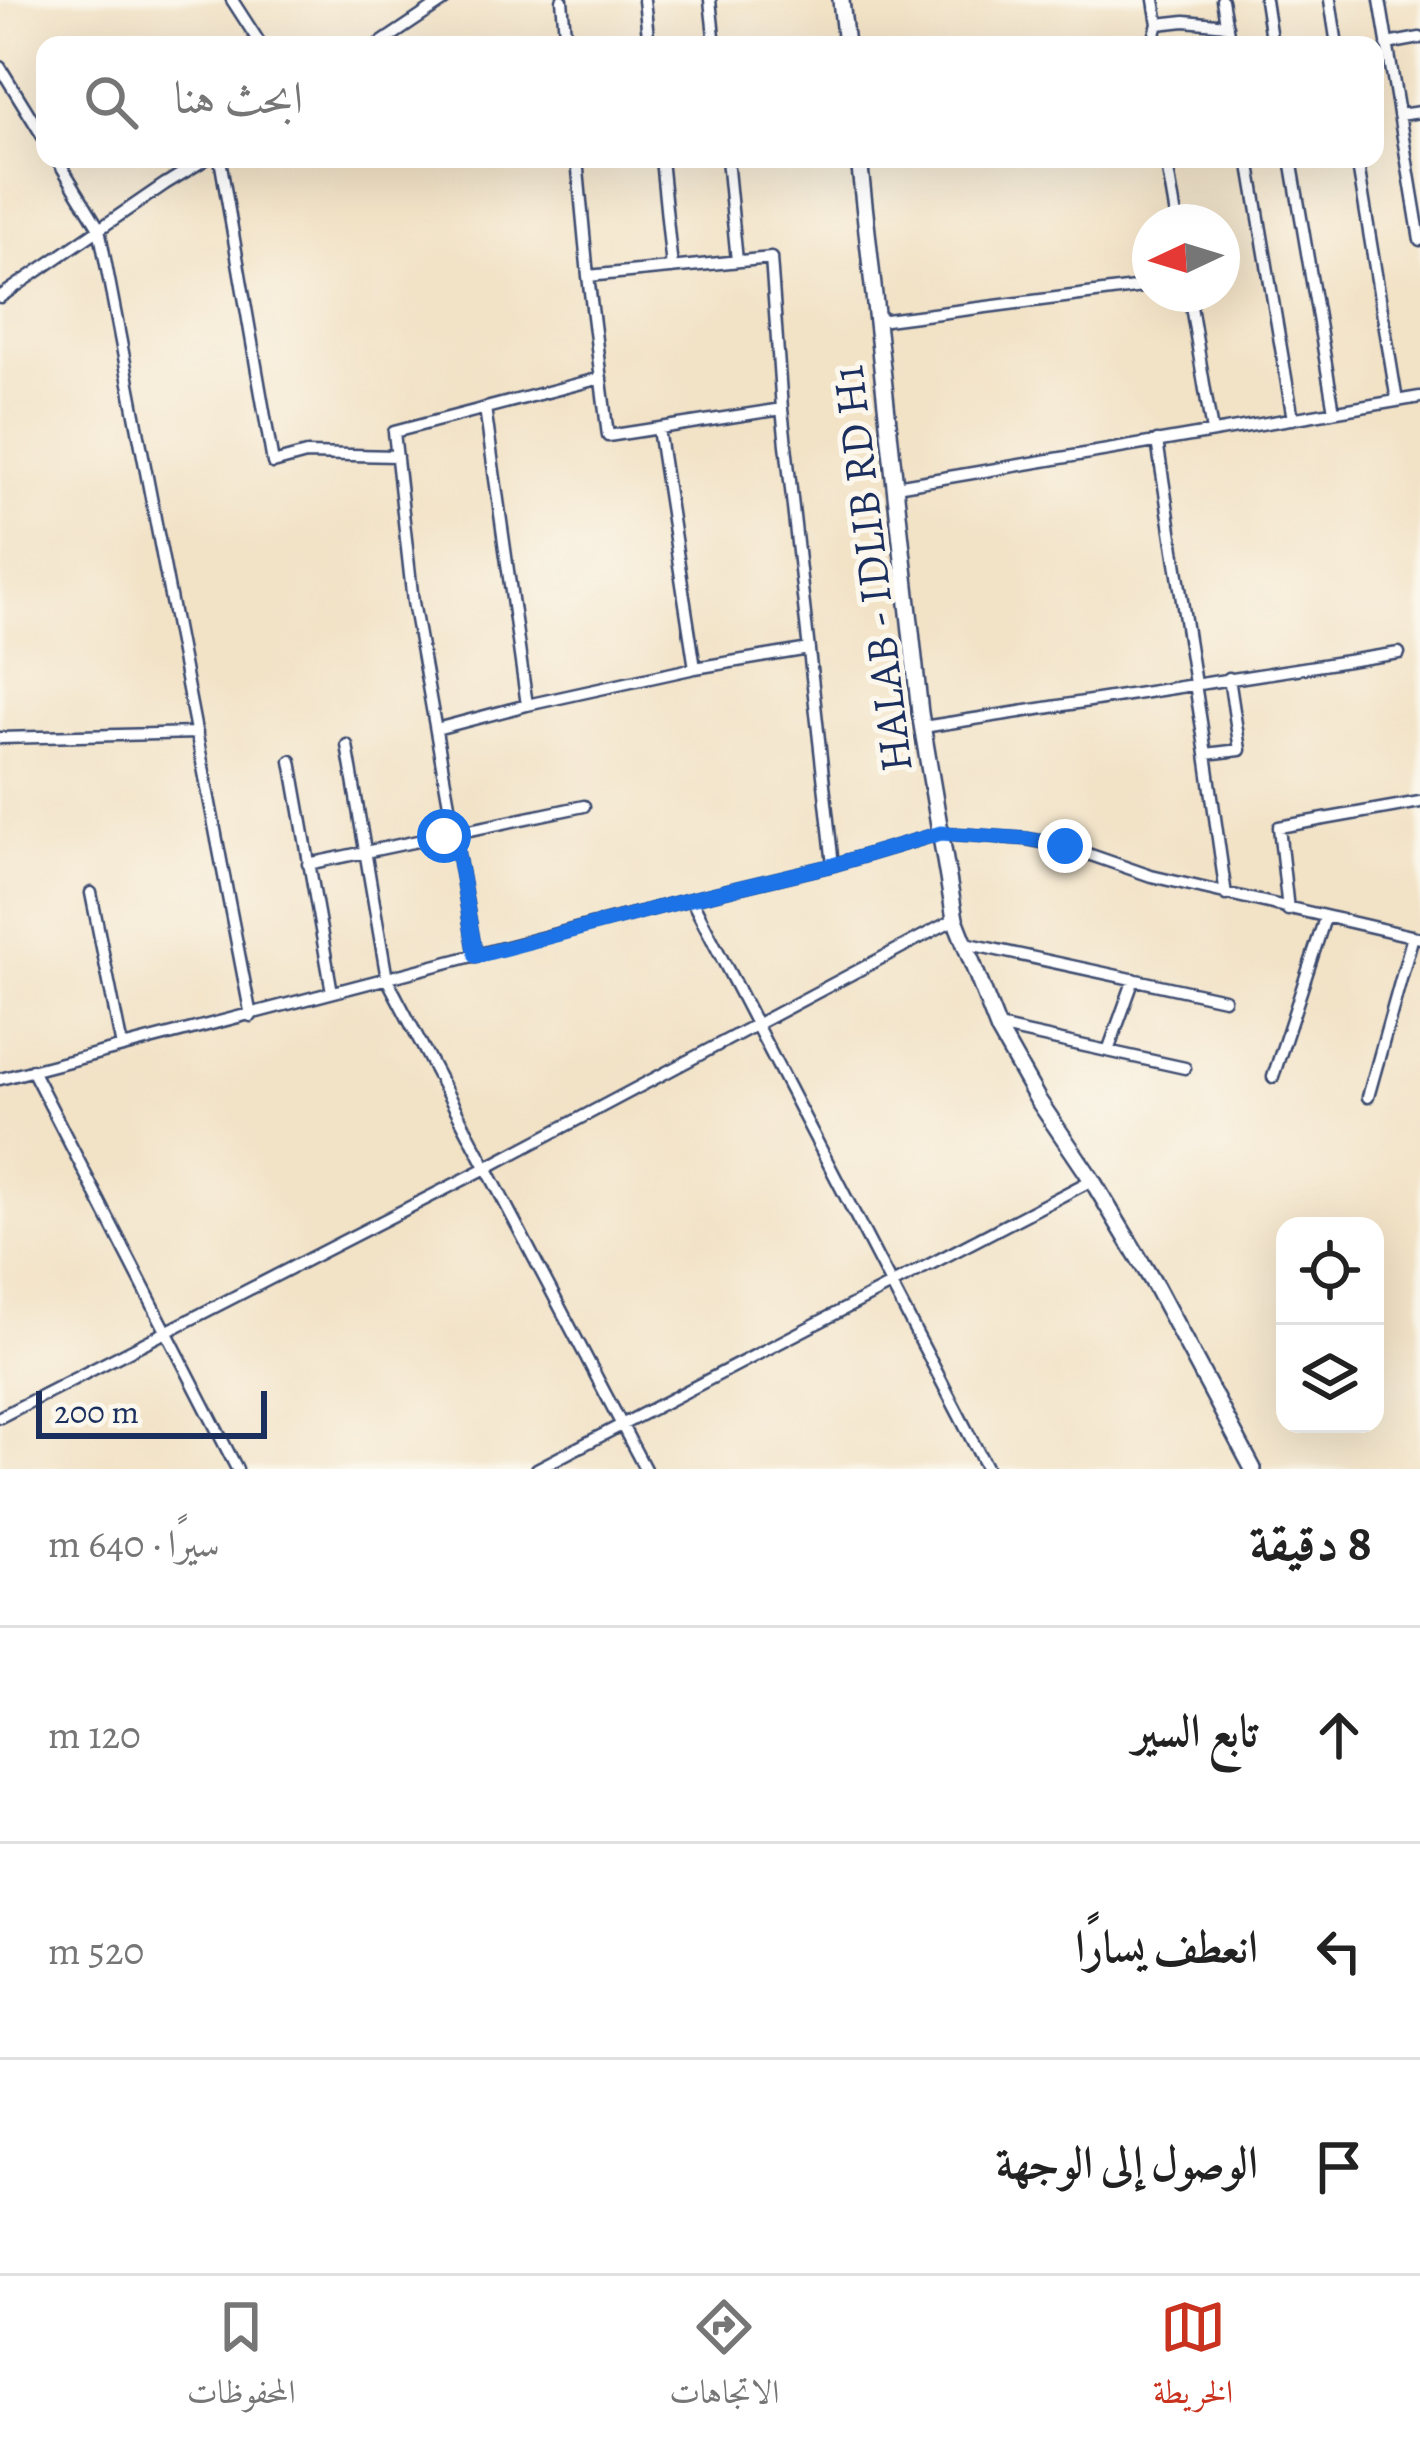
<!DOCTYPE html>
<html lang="ar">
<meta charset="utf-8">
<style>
:root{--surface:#fff;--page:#f2f2f2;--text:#222;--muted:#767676;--line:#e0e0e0;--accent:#c8321e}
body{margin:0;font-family:Alegreya,Amiri,serif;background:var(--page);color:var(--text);direction:rtl}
.controls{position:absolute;right:36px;bottom:36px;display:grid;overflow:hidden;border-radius:24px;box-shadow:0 12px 48px #0002}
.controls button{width:108px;height:108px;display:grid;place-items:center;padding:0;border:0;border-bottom:3px solid var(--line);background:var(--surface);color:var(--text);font:60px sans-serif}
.compass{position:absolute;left:1132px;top:204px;width:108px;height:108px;border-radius:50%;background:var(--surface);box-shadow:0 12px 48px #0002;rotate:266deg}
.scale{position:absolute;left:36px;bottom:30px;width:231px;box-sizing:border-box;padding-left:12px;border:6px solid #1b2f5e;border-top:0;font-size:33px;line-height:42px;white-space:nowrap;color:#1b2f5e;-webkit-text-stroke:9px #fbf7ec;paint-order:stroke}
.stop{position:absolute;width:36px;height:36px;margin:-27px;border:9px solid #1a73e8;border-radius:50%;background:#fff}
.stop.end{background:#1a73e8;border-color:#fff;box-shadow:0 3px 12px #0008}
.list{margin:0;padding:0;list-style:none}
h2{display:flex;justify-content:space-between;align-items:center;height:156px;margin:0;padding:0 48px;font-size:51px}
h2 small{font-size:39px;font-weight:400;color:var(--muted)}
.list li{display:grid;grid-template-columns:78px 1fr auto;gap:36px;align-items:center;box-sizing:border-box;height:216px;padding:0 48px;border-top:3px solid var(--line)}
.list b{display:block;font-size:45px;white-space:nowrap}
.list em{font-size:39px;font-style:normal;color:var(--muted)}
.icon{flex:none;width:66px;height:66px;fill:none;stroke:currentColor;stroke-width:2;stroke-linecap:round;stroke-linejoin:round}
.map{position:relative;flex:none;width:1420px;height:1469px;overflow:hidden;direction:ltr}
.search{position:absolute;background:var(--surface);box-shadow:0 12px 48px #0002;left:36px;right:36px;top:36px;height:132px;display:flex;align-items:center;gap:30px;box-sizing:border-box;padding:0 42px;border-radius:24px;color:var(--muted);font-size:45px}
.sheet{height:804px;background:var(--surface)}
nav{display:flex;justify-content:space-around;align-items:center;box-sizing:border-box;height:168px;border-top:3px solid var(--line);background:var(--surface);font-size:33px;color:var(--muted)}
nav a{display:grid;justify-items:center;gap:6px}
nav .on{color:var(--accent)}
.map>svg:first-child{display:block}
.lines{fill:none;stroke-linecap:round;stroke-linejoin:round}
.minor-casing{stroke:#3b4a6e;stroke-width:15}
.highway-casing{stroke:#3b4a6e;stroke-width:20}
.minor{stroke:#fff;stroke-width:10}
.highway{stroke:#fff;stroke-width:15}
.route{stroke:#1a73e8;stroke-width:15}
.labels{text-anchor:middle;stroke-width:10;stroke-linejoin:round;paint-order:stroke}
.street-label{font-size:45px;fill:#1b2f5e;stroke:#fbf7ec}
</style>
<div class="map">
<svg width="1420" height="1469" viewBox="0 0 1420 1469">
<rect width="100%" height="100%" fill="#fbf7ec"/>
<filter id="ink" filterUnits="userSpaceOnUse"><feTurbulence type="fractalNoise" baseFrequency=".00833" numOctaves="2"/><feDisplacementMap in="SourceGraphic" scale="24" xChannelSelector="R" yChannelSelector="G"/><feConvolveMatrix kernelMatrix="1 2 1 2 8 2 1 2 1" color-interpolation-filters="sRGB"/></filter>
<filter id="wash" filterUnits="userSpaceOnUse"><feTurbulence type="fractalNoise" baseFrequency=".004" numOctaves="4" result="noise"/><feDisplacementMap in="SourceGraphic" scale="48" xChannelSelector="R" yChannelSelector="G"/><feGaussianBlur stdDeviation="2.7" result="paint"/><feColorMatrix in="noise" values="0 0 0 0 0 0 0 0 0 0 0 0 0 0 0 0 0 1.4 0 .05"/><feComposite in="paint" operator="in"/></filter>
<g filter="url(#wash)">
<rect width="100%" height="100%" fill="#f2e2c6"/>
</g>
<g filter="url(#ink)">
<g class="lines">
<!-- minor casing -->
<g class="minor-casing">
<path id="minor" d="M 232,0 L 261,45
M 562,0 L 566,45
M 644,0 L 649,45
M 710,0 L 715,45
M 1222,0 L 1230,45
M 1265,0 L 1272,45
M 1330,0 L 1337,45
M 1380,0 L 1420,240
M 1158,24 L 1185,21 L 1227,25
M 1387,44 L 1420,38
M 378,45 L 445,0
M 1152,45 L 1158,24 L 1154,0
M 0,67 L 45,140
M 1399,115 L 1420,112
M 57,159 L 99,228 L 251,1016
M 220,159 L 273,463 L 306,454 L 397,456
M 577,159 L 588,276 L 608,436 L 782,409
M 661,159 L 672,268
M 727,159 L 737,261
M 1166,159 L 1177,222
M 1249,159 L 1293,419
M 1291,159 L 1334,411
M 1357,159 L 1397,401
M 588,276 L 771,258 L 782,409 L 833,865
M 1189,294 L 1212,432
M 0,297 L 165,184 L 206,159
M 878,321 L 1150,286
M 485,408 L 527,705 L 695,668 L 809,649
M 658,429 L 695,668
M 1157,441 L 1206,754
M 896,486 L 1420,397
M 923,727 L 1399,653
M 436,729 L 527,705
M 0,738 L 197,733
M 347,745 L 387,979 L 645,1469
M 291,761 L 332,992
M 308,864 L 584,806
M 91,893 L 122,1047
M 1226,895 L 1206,754 L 1240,750 L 1229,678
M 691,899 L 987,1469
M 1288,910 L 1279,827 L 1420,802
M 965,943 L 1224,999
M 476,956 L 413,602 L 394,432 L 601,378
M 998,1027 L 1185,1068
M 1108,1051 L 1134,979
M 32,1070 L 237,1469
M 1273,1077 L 1325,918
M 0,1079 L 691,899 L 833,865 L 941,833 L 1027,839 L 1065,846 L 1151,876 L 1420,938
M 1368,1097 L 1413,936
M 0,1417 L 486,1168 L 955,919
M 537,1469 L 1092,1180"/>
</g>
<!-- highway casing -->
<g class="highway-casing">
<path id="highway" d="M 841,0 L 846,45
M 859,159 L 920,713 L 955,919 L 999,1031 L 1038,1100 L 1092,1180 L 1156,1287 L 1253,1469"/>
</g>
<!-- minor -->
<use href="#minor" class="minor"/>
<!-- highway -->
<use href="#highway" class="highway"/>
</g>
</g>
<g class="lines" filter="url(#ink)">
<!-- route -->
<path class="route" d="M 444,836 L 454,833 L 476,956 L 691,899 L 833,865 L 941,833 L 1028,839 L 1065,846"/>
</g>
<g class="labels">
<!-- street labels -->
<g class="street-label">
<text transform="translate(871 569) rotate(-97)" y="16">HALAB - IDLIB RD H1</text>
</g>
</g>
</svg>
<div class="controls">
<button><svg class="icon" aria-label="locate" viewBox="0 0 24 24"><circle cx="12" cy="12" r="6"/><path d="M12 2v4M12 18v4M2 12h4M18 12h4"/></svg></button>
<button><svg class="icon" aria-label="layers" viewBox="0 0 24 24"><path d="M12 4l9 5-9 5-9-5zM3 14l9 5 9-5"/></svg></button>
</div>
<svg class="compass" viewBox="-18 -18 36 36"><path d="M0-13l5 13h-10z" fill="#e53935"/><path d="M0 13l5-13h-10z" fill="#767676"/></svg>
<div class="scale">200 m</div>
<div class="stop" style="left:444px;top:836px"></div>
<div class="stop end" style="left:1065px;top:846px"></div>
<div class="search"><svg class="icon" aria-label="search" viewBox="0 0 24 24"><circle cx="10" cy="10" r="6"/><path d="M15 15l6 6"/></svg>ابحث هنا</div>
</div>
<section class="sheet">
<h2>8 دقيقة<small>سيرًا · 640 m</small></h2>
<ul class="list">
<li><svg class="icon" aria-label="ahead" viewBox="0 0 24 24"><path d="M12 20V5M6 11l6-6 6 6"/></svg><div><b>تابع السير</b></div><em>120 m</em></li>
<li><svg class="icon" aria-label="left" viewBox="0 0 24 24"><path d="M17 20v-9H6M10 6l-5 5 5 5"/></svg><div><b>انعطف يسارًا</b></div><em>520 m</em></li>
<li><svg class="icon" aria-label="arrive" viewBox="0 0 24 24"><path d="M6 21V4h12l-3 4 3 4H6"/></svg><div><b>الوصول إلى الوجهة</b></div></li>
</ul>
</section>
<nav>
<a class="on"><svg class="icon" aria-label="map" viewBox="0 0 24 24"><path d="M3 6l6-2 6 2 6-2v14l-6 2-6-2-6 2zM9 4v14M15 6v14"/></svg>الخريطة</a>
<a><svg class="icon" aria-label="directions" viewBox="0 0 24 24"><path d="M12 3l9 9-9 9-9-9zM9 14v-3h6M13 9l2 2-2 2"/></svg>الاتجاهات</a>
<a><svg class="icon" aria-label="saved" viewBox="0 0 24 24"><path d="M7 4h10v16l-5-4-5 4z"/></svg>المحفوظات</a>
</nav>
